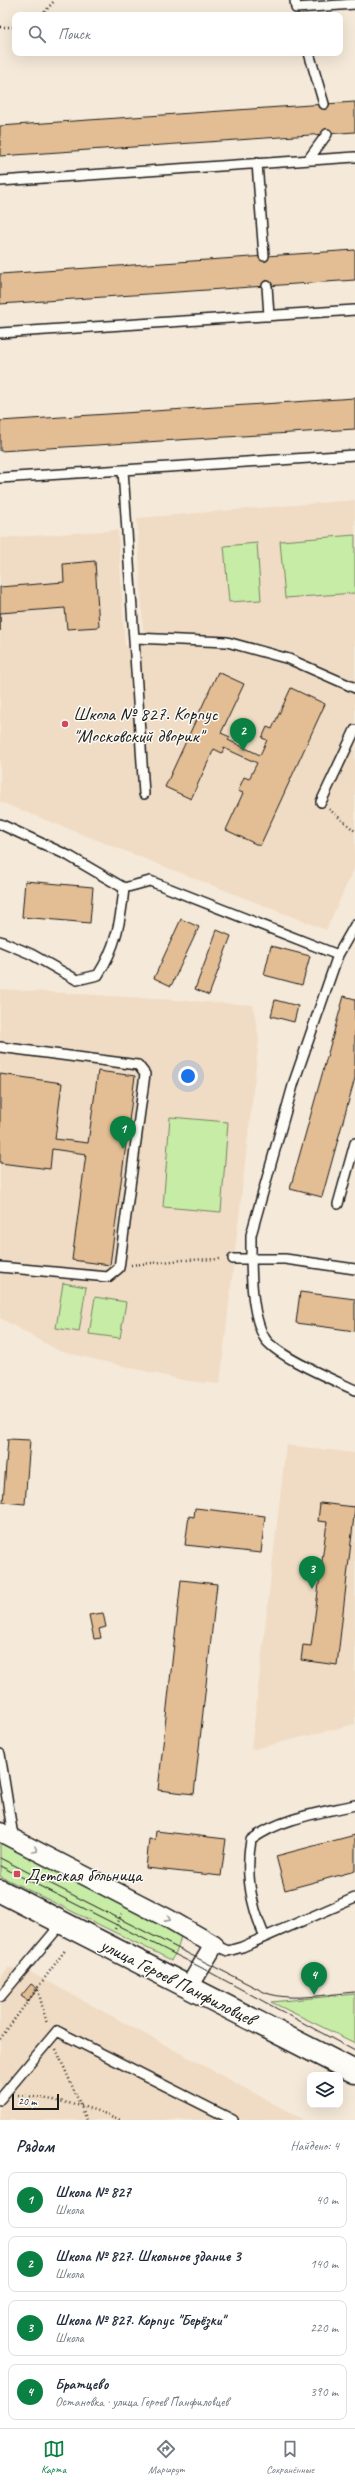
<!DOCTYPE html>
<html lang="ru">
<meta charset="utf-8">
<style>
:root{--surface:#fff;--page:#f6f6f7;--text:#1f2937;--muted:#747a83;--line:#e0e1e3;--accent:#0b8043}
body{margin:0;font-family:Caveat,sans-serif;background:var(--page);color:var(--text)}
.controls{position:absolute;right:12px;bottom:12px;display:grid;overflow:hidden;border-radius:8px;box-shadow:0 4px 16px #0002}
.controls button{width:36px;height:36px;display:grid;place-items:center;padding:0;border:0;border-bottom:1px solid var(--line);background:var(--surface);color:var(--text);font:20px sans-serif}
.scale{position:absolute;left:12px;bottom:10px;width:47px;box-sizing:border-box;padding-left:4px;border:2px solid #1c1c1c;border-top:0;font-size:11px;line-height:14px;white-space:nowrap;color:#1c1c1c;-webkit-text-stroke:3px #fdfcf7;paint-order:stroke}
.you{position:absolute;left:188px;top:1076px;width:14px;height:14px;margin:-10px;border:3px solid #fff;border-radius:50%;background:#1a73e8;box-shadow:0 0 0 6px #1a73e833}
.badge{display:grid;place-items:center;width:26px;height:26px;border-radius:50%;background:var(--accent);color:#fff;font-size:13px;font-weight:700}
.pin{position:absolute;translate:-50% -33px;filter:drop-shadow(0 1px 2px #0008)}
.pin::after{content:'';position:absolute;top:21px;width:14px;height:12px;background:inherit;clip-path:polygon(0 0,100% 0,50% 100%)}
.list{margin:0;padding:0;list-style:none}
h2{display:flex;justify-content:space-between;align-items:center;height:52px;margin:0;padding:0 16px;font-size:17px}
h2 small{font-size:13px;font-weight:400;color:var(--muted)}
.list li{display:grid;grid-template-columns:26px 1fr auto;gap:12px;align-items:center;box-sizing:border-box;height:56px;margin:0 8px 8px;padding:0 8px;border:1px solid var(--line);border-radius:8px}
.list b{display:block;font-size:15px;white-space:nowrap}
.list p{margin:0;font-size:13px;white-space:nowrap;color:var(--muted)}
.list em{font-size:13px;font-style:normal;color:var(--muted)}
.icon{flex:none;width:22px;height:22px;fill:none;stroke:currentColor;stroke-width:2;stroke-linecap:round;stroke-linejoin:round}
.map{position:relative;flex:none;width:355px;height:2120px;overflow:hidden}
.search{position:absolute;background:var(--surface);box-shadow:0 4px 16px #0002;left:12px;right:12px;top:12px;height:44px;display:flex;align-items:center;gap:10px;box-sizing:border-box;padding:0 14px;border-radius:8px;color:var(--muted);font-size:15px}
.sheet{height:308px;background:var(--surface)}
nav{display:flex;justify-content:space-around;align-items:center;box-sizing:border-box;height:56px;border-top:1px solid var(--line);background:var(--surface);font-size:11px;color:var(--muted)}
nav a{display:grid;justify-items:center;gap:2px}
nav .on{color:var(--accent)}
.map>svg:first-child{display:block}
.built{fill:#f0dcc4}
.green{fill:#c7eca6;stroke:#728461}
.building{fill:#e3be94;stroke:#1c1c1c}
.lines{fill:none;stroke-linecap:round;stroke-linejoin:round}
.service-casing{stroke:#1c1c1c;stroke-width:12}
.minor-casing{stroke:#1c1c1c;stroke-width:21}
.secondary-casing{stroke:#1c1c1c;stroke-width:25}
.path{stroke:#1c1c1c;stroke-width:2.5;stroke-dasharray:1 3;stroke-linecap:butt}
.service{stroke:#fdfcf7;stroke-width:9}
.minor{stroke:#fdfcf7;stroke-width:18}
.secondary{stroke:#fdfcf7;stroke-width:22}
.tram{stroke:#1c1c1c;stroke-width:1}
.oneway{stroke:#989794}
.poi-dot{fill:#d1495b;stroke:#fdfcf7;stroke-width:1.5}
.labels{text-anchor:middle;stroke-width:3;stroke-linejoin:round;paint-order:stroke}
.poi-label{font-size:19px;fill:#1c1c1c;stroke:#fdfcf7;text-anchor:start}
.street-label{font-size:19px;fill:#1c1c1c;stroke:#fdfcf7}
</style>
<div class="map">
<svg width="355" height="2120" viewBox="0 0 355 2120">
<rect width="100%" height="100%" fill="#f5e9d9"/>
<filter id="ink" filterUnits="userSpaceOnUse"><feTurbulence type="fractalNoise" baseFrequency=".025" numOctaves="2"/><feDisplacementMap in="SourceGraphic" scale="8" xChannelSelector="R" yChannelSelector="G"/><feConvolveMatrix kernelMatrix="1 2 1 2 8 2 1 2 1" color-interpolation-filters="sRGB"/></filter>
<g filter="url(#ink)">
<!-- built -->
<path class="built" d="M 355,500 L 355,867 L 326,930 L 0,802 L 0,538 L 118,530 L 125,646 L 144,645 L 137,518 Z
M 0,989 L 253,1005 L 259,1040 L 220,1384 L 187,1381 L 59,1351 L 0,1318 Z
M 286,1445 L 355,1453 L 355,1724 L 251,1750 Z
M 8,1968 L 23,1968 L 304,2120 L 0,2120 L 0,1977 Z"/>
<!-- green -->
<path class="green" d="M 355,535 L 355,593 L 285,598 L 280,541 Z
M 257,543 L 261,600 L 229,602 L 224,546 Z
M 170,1117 L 228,1122 L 221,1212 L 163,1207 Z
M 63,1283 L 86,1287 L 79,1332 L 56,1328 Z
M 95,1297 L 126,1302 L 120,1338 L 89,1334 Z
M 0,1838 L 181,1932 C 180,1943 178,1951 171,1960 L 163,1956 L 0,1876 Z
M 355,1994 L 355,2043 L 271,2002 Z"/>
<!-- building -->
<path class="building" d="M 355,102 L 355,132 L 0,156 L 0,126 Z
M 355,250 L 355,280 L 0,304 L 0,274 Z
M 355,398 L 355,429 L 0,451 L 0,421 Z
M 95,561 L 99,627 L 67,629 L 65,608 L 0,613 L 0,631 L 0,587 L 64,582 L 63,564 Z
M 218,672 L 244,684 L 221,733 L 230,737 L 228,740 L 260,755 L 267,740 L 262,738 L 267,727 L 272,729 L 291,688 L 325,704 L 260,846 L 226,830 L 243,793 L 238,791 L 244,777 L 249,779 L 257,763 L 224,748 L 222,753 L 214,749 L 191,799 L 165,787 Z
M 25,881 L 93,887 L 90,923 L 22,917 Z
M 181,919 L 199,927 L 171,986 L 154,978 Z
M 217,930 L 231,936 L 209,995 L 195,989 Z
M 271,946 L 310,956 L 302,985 L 264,975 Z
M 344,996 L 355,999 L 355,1078 L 322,1197 L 290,1189 Z
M 275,1000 L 298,1006 L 294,1022 L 271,1016 Z
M 98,1071 L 135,1076 L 110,1265 L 72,1260 L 86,1154 L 52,1149 L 50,1169 L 0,1163 L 0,1074 L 62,1083 L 55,1139 L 88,1143 Z
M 300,1292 L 355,1299 L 355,1331 L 296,1323 Z
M 8,1439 L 30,1440 L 25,1504 L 3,1502 Z
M 320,1503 L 355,1507 L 337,1665 L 301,1660 L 303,1645 L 311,1646 L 327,1522 L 318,1521 Z
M 195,1508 L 265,1516 L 261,1553 L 185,1545 L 189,1516 L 194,1517 Z
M 181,1580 L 217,1584 L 194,1794 L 158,1790 Z
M 103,1613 L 106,1627 L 99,1629 L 101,1638 L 94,1639 L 89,1615 Z
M 156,1831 L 226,1839 L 221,1876 L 146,1868 L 149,1839 L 155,1840 Z
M 355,1835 L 355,1871 L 285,1890 L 276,1856 Z
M 31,1984 L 38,1989 L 28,2001 L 21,1996 Z"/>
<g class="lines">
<!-- service casing -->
<g class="service-casing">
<path id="service" d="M 295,0 L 296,8 L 355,4
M 309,53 L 324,104
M 308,160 L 327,134
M 257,163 L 264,256
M 0,181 L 355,157
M 267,286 L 269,316
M 0,333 L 355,310
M 123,470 L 144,794
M 0,478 L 355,455
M 134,638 L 227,642 L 289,659 L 355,688
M 321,802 L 355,730
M 0,824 L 69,856 L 124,888 L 150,881 L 338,955
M 355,925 L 338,955 L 294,1082 L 251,1235 C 251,1264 250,1311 264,1337 C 273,1355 336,1381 355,1390
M 0,941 L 31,954 L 77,980 L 98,975 C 116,947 121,920 124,888
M 0,1047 L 138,1065 L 145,1074 L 119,1268 L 108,1277 L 0,1267
M 338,1204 L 355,1143
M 233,1259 L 285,1259 L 355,1269
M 0,1754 L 12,1830 L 16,1839
M 265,1937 C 251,1906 245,1873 251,1840 C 280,1818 320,1813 355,1805
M 214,1945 L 228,1951 L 242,1947 L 355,1898
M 0,1997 L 62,1923
M 0,2099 L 57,2031 L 233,2120"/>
</g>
<!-- minor casing -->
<g class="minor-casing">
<path id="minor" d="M 0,1832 L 169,1919 L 214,1945 L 189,1987"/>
</g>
<!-- secondary casing -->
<g class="secondary-casing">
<path id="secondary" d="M 0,1891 L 355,2072"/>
</g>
<!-- path -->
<path class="path" d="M 42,15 L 55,0
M 0,27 L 15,27
M 329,809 L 355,831
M 131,1265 L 183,1260 L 222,1259
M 115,1929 L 122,1913
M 38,1990 L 47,2024
M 0,2039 L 66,1949
M 56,2049 L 87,2120
M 18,2095 C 53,2099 88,2105 120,2120"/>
<!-- service -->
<use href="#service" class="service"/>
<!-- minor -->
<use href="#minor" class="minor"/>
<!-- secondary -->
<use href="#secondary" class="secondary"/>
<!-- tram -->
<path class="tram" d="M 0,1858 L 266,1993 C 293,2002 327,1994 355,1992
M 0,1866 L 202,1968 L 355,2051"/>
</g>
<!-- one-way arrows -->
<defs><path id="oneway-chevron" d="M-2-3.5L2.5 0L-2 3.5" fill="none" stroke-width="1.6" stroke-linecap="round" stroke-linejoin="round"/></defs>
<g class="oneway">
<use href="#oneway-chevron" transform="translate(35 1850) rotate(27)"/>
<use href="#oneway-chevron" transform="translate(168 1919) rotate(29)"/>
</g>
</g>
<!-- markers -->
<g class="poi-dot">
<circle cx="65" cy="724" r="4"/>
<rect x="13" y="1870" width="8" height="8" rx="2"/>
</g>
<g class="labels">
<!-- poi labels -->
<g class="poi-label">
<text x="73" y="720">Школа № 827. Корпус<tspan x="73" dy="22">"Московский дворик"</tspan></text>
<text x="25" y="1881">Детская больница</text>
</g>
<!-- street labels -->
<g class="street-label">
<text transform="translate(178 1981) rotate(27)" y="7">улица Героев Панфиловцев</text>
</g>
</g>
</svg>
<div class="controls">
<button><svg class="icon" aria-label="layers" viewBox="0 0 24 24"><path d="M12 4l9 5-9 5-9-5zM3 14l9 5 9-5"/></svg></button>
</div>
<div class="scale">20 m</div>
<div class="you"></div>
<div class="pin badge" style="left:123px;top:1149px">1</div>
<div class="pin badge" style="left:243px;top:751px">2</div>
<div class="pin badge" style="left:312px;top:1589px">3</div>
<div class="pin badge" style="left:314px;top:1995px">4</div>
<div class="search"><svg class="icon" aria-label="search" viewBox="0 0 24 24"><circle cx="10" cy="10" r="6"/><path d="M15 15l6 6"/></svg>Поиск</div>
</div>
<section class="sheet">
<h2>Рядом<small>Найдено: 4</small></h2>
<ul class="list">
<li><span class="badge">1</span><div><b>Школа № 827</b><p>Школа</p></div><em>40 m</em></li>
<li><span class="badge">2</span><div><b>Школа № 827. Школьное здание 3</b><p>Школа</p></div><em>140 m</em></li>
<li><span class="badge">3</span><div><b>Школа № 827. Корпус &quot;Берёзки&quot;</b><p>Школа</p></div><em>220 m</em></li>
<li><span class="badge">4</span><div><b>Братцево</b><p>Остановка · улица Героев Панфиловцев</p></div><em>390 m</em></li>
</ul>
</section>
<nav>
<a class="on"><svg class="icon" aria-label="map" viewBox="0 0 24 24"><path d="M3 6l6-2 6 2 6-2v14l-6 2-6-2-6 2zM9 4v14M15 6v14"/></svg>Карта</a>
<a><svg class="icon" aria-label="directions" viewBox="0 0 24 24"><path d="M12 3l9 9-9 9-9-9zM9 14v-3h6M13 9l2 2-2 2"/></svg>Маршрут</a>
<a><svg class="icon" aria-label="saved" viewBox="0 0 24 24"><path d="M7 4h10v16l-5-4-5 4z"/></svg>Сохранённые</a>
</nav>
